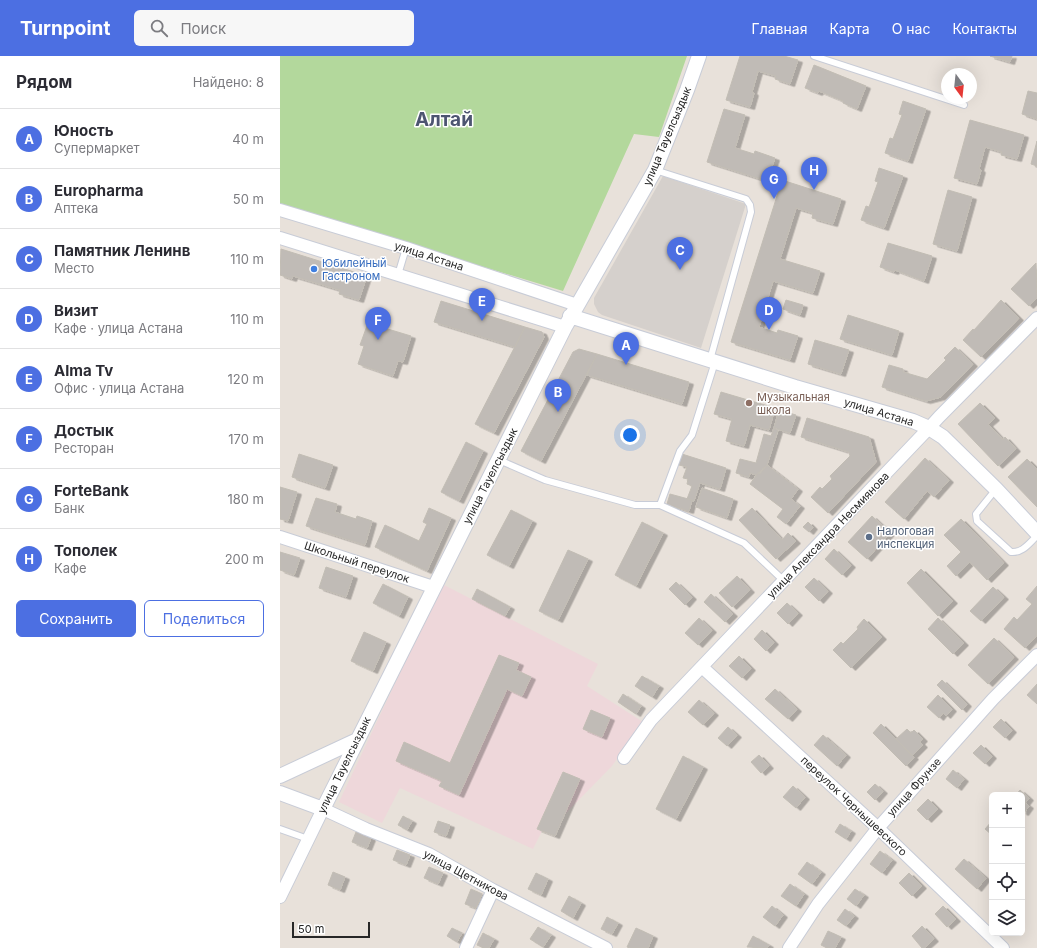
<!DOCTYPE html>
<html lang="ru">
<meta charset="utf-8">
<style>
:root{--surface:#fff;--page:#f7f7f7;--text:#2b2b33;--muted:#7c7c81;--line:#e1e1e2;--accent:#4c6fe2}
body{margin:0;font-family:Inter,sans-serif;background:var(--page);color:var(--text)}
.controls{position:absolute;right:12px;bottom:12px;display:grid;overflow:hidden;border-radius:6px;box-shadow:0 4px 16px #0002}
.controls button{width:36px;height:36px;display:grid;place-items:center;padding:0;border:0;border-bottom:1px solid var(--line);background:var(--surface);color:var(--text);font:20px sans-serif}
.compass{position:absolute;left:661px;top:12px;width:36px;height:36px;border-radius:50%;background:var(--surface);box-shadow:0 4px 16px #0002;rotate:165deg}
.scale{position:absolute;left:12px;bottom:10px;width:78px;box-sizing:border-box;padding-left:4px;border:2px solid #272727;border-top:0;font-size:11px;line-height:14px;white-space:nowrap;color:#272727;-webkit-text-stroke:3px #fff;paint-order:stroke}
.you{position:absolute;left:350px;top:379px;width:14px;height:14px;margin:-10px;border:3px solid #fff;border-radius:50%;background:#1a73e8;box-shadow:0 0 0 6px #1a73e833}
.badge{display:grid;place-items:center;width:26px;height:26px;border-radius:50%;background:var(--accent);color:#fff;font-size:13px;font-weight:700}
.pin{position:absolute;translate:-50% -33px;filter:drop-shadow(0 1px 2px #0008)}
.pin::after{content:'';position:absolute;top:21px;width:14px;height:12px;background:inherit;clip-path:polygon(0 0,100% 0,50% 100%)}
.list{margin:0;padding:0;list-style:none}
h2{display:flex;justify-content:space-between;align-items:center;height:52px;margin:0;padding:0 16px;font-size:17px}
h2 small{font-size:13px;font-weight:400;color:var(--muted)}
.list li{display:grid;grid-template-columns:26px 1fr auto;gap:12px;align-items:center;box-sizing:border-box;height:60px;padding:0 16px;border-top:1px solid var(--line)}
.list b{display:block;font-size:15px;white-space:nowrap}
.list p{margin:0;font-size:13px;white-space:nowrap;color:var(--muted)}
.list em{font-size:13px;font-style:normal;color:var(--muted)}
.actions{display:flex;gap:8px;padding:12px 16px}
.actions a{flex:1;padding:9px 0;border:1px solid var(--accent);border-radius:6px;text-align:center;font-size:14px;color:var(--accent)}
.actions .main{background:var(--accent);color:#fff}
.icon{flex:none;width:22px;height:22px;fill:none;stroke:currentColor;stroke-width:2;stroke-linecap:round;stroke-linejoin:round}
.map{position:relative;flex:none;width:757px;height:892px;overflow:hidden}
header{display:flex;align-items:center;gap:24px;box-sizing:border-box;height:56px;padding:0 20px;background:var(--accent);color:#fff}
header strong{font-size:19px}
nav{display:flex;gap:22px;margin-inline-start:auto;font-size:14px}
.search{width:280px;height:36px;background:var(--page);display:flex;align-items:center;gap:10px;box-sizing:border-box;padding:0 14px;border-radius:6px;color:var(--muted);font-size:15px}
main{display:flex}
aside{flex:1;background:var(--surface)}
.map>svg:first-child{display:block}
.medical{fill:#eed7da}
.green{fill:#b3d89c}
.plaza{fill:#d5d0cc}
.building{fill:#c0bbb6;stroke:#c2bdb4;filter:url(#shadow)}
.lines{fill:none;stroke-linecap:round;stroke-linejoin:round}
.service-casing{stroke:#c8ccd7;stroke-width:8}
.minor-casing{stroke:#c8ccd7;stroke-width:14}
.tertiary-casing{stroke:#c8ccd7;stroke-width:16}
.service{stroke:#fff;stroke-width:6}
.minor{stroke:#fff;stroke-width:12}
.tertiary{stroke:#fff;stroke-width:14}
.shop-dot{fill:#3f7fe0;stroke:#fff;stroke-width:1.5}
.education-dot{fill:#8d6e63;stroke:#fff;stroke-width:1.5}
.service-dot{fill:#5c6f8a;stroke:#fff;stroke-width:1.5}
.labels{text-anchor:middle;stroke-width:3;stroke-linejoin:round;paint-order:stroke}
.street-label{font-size:11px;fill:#272727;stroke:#fff}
.shop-label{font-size:11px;fill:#366cbe;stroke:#fff;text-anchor:start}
.education-label{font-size:11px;fill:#785e54;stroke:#fff;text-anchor:start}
.service-label{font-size:11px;fill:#4e5e75;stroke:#fff;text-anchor:start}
.town-label{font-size:19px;font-weight:bold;fill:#4d5571;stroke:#fff}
</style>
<header>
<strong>Turnpoint</strong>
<div class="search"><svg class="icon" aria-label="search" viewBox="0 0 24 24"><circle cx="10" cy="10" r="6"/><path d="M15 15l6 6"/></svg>Поиск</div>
<nav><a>Главная</a><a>Карта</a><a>О нас</a><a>Контакты</a></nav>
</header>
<main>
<aside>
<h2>Рядом<small>Найдено: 8</small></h2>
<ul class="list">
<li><span class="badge">A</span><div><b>Юность</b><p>Супермаркет</p></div><em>40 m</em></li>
<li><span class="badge">B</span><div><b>Europharma</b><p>Аптека</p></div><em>50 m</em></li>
<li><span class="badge">C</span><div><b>Памятник Ленинв</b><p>Место</p></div><em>110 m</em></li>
<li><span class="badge">D</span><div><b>Визит</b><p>Кафе · улица Астана</p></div><em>110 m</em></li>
<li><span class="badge">E</span><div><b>Alma Tv</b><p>Офис · улица Астана</p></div><em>120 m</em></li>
<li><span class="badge">F</span><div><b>Достык</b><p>Ресторан</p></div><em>170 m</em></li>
<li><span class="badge">G</span><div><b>ForteBank</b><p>Банк</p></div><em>180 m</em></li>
<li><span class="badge">H</span><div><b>Тополек</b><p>Кафе</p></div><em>200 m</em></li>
</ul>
<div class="actions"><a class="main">Сохранить</a><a>Поделиться</a></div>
</aside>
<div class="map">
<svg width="757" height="892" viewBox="0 0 757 892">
<defs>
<filter id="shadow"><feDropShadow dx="4.5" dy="2.5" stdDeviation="0" flood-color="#0004"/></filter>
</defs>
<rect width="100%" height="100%" fill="#e8e1da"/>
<!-- medical -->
<path class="medical" d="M 162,528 L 318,608 L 307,630 L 363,666 L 332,710 L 285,758 L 275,780 L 262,775 L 253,793 L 120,732 L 102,767 L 59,746 Z"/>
<!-- green -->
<path class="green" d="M 0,0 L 407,0 L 379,81 L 354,78 L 283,235 L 0,149 Z"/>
<!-- plaza -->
<path class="plaza" d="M 383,120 L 466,148 L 421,292 L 322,259 L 318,256 L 314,248 L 314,242 Z"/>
<!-- building -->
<path class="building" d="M 460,0 L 504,0 L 518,4 L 510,28 L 495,23 L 496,20 L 478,15 L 472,36 L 474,37 L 470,51 L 446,44 Z
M 710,0 L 732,0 L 730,6 Z
M 534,9 L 586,30 L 577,53 L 563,47 L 563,45 L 539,35 L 538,37 L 525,32 Z
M 748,35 L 757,37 L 757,63 L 742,58 Z
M 623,45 L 646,53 L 628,105 L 605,97 L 610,82 L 613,83 L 622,59 L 619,58 Z
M 444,53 L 465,59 L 455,92 L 474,98 L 475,95 L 495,102 L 487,125 L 427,106 Z
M 690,64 L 744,79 L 737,103 L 721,99 L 722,96 L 705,91 L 699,113 L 701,114 L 697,128 L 674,122 Z
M 757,85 L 757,110 L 751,108 Z
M 599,112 L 623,120 L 604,172 L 581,164 L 586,150 L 589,151 L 598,126 L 595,125 Z
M 502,124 L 561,143 L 553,168 L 532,162 L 533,157 L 516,152 L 500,203 L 540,215 L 533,237 L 493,225 L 479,271 L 497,277 L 498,274 L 518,280 L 510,304 L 451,286 Z
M 668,134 L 692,141 L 677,195 L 653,188 Z
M 608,187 L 652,200 L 644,225 L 615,214 L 614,216 L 600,211 Z
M 1,193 L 87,220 L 79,244 L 59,238 L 60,234 L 13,220 L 12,223 L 0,219 Z
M 756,207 L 757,242 L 749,250 L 731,233 Z
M 506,244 L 523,249 L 520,259 L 503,253 Z
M 721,244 L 739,262 L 701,301 L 683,284 L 693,273 L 694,274 Z
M 161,245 L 245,271 L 235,291 L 154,266 Z
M 568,259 L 619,275 L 612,299 L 560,283 Z
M 88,267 L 131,280 L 123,306 L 118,305 L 113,320 L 78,308 L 84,290 L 80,289 Z
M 245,271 L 262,276 L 264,281 L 214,377 L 195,368 Z
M 535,284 L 569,294 L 561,318 L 528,308 Z
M 675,291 L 693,308 L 661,341 L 646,345 L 602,331 L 609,309 L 623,313 L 623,316 L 647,323 L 666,304 L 664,302 Z
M 299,293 L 317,298 L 261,405 L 241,395 L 293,296 Z
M 317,298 L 409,326 L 402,348 L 307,319 Z
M 441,336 L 495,352 L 489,374 L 470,369 L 464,390 L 446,385 L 452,363 L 434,358 Z
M 700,347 L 715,362 L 708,368 L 723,384 L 725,381 L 736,393 L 718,410 L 678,368 Z
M 499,354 L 516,359 L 510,377 L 494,372 Z
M 527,362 L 589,381 L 596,406 L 548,457 L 531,441 L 540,431 L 542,433 L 552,423 L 550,420 L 570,400 L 569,396 L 521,381 Z
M 494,372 L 498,374 L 487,409 L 476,419 L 470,417 L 469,421 L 456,417 L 460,403 L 476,407 L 484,378 L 491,380 Z
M 186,386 L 203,395 L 179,445 L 161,436 Z
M 19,398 L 53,409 L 45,432 L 12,421 Z
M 402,398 L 446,412 L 440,433 L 420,427 L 414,445 L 407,443 L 412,430 L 407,428 L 408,423 L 403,422 L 407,411 L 399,409 Z
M 645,402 L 669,424 L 654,441 L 647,435 L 624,463 L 605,446 Z
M 747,403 L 757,413 L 756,415 L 757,417 L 757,451 L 728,421 Z
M 487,409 L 518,433 L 511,443 L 520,450 L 506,468 L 497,461 L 503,453 L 470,428 L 478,417 L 480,418 Z
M 0,431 L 17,436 L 8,465 L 0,463 Z
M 422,432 L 453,443 L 447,462 L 416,451 Z
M 390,438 L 412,444 L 409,455 L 387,448 Z
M 36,442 L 57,448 L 55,456 L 76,463 L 77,460 L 92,465 L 85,489 L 26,470 Z
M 149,452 L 171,462 L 147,515 L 95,491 L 105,469 L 139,485 L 147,468 L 143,466 Z
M 472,452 L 502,484 L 508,477 L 516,485 L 496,503 L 459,464 Z
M 231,454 L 252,465 L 229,510 L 207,499 Z
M 592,460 L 610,477 L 587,503 L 568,486 Z
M 681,463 L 724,507 L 707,524 L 690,506 L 676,520 L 667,510 L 681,496 L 664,479 Z
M 362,466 L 383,477 L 356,530 L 335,519 Z
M 528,466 L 533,471 L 529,476 L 523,471 Z
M 554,493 L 571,509 L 562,519 L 545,503 Z
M 288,494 L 308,503 L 278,564 L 259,555 Z
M 0,496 L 20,502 L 14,519 L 0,514 Z
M 46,511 L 73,520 L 66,541 L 39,532 Z
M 641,513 L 673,545 L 658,560 L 627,527 Z
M 457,520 L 470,534 L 452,551 L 439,537 Z
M 534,522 L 548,535 L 539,545 L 525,531 Z
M 396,526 L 412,541 L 405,549 L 389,533 Z
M 103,528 L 128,541 L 119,560 L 93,547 Z
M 757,530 L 757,579 L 745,592 L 724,573 L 734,561 L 737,564 L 752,548 L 746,543 Z
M 713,531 L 724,541 L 701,565 L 690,555 Z
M 197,533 L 230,551 L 225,560 L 192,543 Z
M 431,538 L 453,558 L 445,566 L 424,546 Z
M 507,547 L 518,557 L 508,568 L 497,557 Z
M 419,562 L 432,574 L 418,589 L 405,577 Z
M 658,562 L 684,587 L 673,598 L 648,573 Z
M 584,563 L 602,581 L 571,612 L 553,594 L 561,586 L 563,588 L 578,573 L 577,571 Z
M 482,574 L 494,586 L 486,595 L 474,583 Z
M 84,576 L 106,586 L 93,615 L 71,605 Z
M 714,582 L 734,601 L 708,628 L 688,609 Z
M 219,599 L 239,607 L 236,614 L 251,621 L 242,640 L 227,633 L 179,739 L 159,730 L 162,725 L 116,705 L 124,686 L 170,707 Z
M 459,600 L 471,612 L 462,622 L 449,610 Z
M 362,620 L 379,630 L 372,641 L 355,630 Z
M 662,624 L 687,648 L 682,654 L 657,629 Z
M 757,628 L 757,648 L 747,639 Z
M 495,633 L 517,653 L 508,663 L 485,643 Z
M 343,638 L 361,650 L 356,658 L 338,646 Z
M 658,639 L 672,653 L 666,660 L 663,657 L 659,662 L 647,651 Z
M 419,644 L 434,657 L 423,669 L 408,656 Z
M 311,654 L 330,662 L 322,681 L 303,673 Z
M 721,663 L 732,674 L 725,682 L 713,671 Z
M 601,668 L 634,701 L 626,710 L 593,677 Z
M 448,671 L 457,679 L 447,690 L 438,682 Z
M 627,673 L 631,677 L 634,674 L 643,683 L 640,686 L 643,689 L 632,700 L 616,683 Z
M 543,679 L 566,699 L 557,710 L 534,689 Z
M 701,689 L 712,700 L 705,708 L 693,697 Z
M 479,699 L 489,710 L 481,717 L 471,706 Z
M 403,700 L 423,711 L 396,763 L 376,753 Z
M 673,714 L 684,723 L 677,732 L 666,723 Z
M 283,716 L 300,723 L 275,780 L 257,773 Z
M 595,728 L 603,735 L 595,744 L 587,736 Z
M 513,730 L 525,741 L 516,752 L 503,741 Z
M 740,734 L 749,742 L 745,747 L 749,750 L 744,757 L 742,756 L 742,739 L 736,739 Z
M 648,743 L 658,753 L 647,764 L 637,754 Z
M 123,760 L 132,765 L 127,774 L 118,769 Z
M 158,765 L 170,769 L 166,780 L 154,776 Z
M 712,765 L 712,779 L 705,773 Z
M 560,768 L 571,775 L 566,783 L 555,776 Z
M 76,776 L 91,782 L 87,792 L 72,786 Z
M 117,794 L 130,799 L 126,809 L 113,804 Z
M 600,795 L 612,804 L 602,817 L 590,808 Z
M 684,803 L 706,822 L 697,833 L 675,813 Z
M 527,806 L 541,816 L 532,828 L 518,818 Z
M 149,811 L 163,817 L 158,828 L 144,822 Z
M 53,816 L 65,821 L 60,834 L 48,829 Z
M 256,817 L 268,823 L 261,839 L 248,833 Z
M 629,817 L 642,830 L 632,840 L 619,827 Z
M 510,828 L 524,838 L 516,850 L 501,840 Z
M 191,833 L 202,838 L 196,852 L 185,848 Z
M 575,833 L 584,839 L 576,850 L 567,843 Z
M 289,840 L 301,847 L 293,862 L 281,855 Z
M 492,850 L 503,859 L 495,870 L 483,861 Z
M 663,850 L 676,863 L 667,871 L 655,858 Z
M 565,853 L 574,860 L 566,870 L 557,864 Z
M 327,861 L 338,867 L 332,878 L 321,873 Z
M 642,870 L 654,883 L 644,892 L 642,892 L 632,880 Z
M 258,871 L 271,879 L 263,891 L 250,883 Z
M 172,872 L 182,877 L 177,886 L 167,880 Z
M 356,872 L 373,880 L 368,892 L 350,892 L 347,891 Z
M 548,875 L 561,881 L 555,892 L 547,892 L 541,889 Z
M 203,877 L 214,883 L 209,892 L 204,892 L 197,889 Z
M 473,880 L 489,889 L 487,892 L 467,891 Z"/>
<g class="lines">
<!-- service casing -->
<g class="service-casing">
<path id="service" d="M 534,0 L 684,49
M 375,114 L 466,143 L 470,149 L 471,156 L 430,304
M 118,219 L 126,192
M 219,404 L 265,424 L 355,449 L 380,449 L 464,487 L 504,525
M 716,433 L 696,458 L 697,465 L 731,496 C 743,497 749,487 757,480
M 380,449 L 400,395 L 412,379 L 435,306
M 0,773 L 28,783"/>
</g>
<!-- minor casing -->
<g class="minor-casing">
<path id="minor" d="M 0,154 L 126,192 L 297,249
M 0,182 L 285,271
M 0,481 L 153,531
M 422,611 L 598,772 L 723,892
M 344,702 L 371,664 L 649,372 L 659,361 L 757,262
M 0,841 L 43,753 L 86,773 L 149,798 L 213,834 L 326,892
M 186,892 L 213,834
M 509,892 L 538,848 L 598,772 L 713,643 L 757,599"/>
</g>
<!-- tertiary casing -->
<g class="tertiary-casing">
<path id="tertiary" d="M 290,260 L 515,331 L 633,365 L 649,372 L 663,381 L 716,433 L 757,477
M 0,720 L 77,684
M 0,737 L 43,753 L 285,271 L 375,114 L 407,34 L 419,0"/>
</g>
<!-- service -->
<use href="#service" class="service"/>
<!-- minor -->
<use href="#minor" class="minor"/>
<!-- tertiary -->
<use href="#tertiary" class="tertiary"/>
</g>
<!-- markers -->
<circle class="shop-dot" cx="34" cy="213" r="4"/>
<circle class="education-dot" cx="469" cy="347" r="4"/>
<circle class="service-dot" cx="589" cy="481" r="4"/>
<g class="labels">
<!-- street labels -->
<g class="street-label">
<text transform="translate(387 80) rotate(-67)" y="4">улица Тауелсыздык</text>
<text transform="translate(149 200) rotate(18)" y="4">улица Астана</text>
<text transform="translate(599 356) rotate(17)" y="4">улица Астана</text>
<text transform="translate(210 420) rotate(-63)" y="4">улица Тауелсыздык</text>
<text transform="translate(548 479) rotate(-46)" y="4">улица Александра Несмиянова</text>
<text transform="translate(77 506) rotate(18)" y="4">Школьный переулок</text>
<text transform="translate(64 709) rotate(-64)" y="4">улица Тауелсыздык</text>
<text transform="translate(634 731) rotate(-48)" y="4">улица Фрунзе</text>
<text transform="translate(574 750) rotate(43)" y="4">переулок Чернышевского</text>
<text transform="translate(186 819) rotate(28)" y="4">улица Щетникова</text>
</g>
<!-- shop labels -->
<g class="shop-label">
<text x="42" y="211">Юбилейный<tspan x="42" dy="13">Гастроном</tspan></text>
</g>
<!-- education labels -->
<g class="education-label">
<text x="477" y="345">Музыкальная<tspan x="477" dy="13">школа</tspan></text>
</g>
<!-- service labels -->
<g class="service-label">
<text x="597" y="479">Налоговая<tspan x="597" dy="13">инспекция</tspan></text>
</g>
<!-- town labels -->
<g class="town-label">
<text x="164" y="70">Алтай</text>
</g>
</g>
</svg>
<div class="controls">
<button>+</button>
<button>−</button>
<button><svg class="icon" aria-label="locate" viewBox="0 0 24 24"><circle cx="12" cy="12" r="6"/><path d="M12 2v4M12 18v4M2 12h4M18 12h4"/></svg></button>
<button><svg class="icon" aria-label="layers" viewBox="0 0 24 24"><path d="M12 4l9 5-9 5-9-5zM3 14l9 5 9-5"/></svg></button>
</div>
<svg class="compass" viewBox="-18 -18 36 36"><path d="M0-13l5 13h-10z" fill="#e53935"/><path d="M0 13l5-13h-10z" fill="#7c7c81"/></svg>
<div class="scale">50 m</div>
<div class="you"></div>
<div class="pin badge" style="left:346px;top:309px">A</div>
<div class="pin badge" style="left:278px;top:356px">B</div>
<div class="pin badge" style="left:400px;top:214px">C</div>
<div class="pin badge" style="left:489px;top:274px">D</div>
<div class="pin badge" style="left:202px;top:265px">E</div>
<div class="pin badge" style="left:98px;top:284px">F</div>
<div class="pin badge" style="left:494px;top:143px">G</div>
<div class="pin badge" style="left:534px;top:134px">H</div>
</div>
</main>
